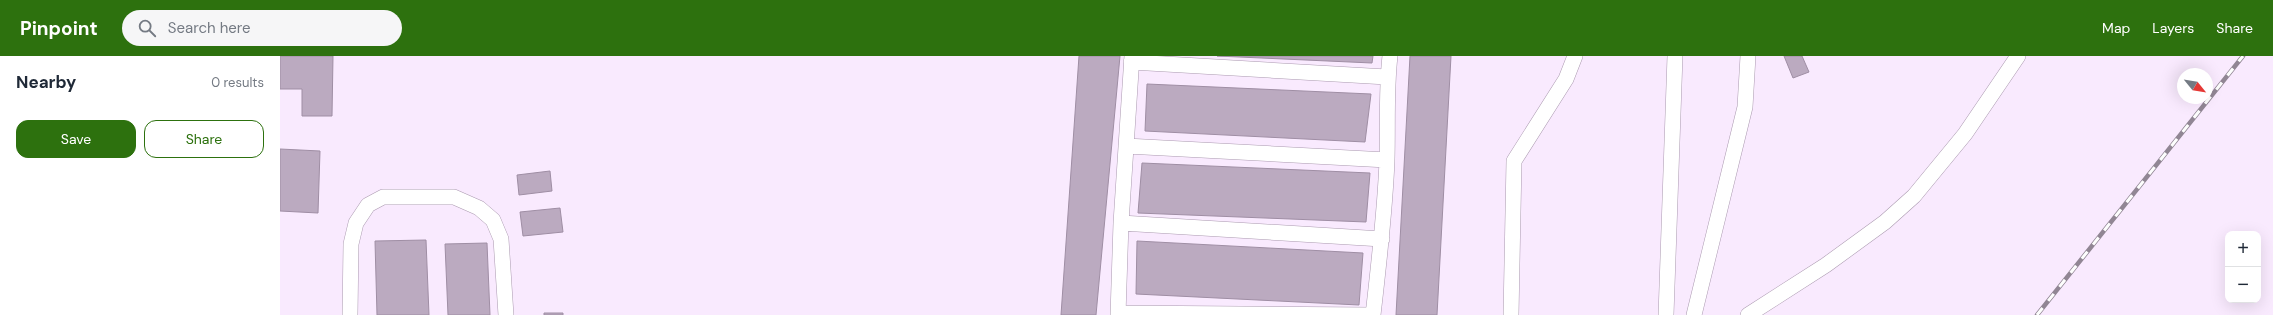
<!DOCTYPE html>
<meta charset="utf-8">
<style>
:root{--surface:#fff;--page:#f6f6f7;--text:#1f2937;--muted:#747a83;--line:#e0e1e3;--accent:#2d710e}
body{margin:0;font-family:"DM Sans",sans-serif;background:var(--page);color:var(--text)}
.controls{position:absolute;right:12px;bottom:12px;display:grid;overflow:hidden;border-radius:8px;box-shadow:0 4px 16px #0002}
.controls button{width:36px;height:36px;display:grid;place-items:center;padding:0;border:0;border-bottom:1px solid var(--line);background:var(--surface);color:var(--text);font:20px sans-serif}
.compass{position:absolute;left:1897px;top:12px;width:36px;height:36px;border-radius:50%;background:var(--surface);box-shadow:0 4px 16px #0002;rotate:120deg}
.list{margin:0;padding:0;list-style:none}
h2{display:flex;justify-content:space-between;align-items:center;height:52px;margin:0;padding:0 16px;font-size:17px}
h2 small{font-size:13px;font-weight:400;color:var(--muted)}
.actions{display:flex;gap:8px;padding:12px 16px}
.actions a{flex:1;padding:9px 0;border:1px solid var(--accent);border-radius:12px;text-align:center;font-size:14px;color:var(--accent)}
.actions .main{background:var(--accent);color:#fff}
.icon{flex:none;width:22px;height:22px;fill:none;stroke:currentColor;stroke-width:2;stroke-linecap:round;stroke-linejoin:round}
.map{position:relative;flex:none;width:1993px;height:259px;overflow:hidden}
header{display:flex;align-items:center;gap:24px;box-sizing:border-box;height:56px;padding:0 20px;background:var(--accent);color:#fff}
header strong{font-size:19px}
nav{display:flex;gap:22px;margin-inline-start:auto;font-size:14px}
.search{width:280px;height:36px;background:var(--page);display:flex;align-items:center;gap:10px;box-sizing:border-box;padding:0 14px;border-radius:22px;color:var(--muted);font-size:15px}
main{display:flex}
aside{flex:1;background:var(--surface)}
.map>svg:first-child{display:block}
.building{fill:#bbaac0;stroke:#9f8ea4}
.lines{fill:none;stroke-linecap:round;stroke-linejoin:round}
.lane-casing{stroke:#ab9ab0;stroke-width:16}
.lane{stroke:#fff;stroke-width:15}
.rail-casing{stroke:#918694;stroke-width:4.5}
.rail{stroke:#fdfefd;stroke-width:3;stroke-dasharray:9;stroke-linecap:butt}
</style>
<header>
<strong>Pinpoint</strong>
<div class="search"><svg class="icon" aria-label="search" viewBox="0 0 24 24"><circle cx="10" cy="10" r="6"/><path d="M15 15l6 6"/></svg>Search here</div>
<nav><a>Map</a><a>Layers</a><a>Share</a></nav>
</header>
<main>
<aside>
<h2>Nearby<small>0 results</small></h2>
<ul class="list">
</ul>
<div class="actions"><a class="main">Save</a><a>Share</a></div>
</aside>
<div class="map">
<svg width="1993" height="259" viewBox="0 0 1993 259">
<rect width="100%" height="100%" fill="#f9eafe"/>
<!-- building -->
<path class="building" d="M 0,0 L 53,0 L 52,60 L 22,60 L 22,33 L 0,33 Z
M 799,0 L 840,0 L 816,259 L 781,259 Z
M 937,0 L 1093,0 L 1092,7 Z
M 1130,0 L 1171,0 L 1157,259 L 1116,259 Z
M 1504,0 L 1522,0 L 1529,16 L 1513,22 Z
M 867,28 L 1091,38 L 1085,86 L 865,75 Z
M 0,93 L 40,95 L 38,157 L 0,155 Z
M 862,107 L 1090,117 L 1086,166 L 858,157 Z
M 270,115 L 272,135 L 239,139 L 237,119 Z
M 280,152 L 283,176 L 243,180 L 240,156 Z
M 146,184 L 149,259 L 97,259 L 95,185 Z
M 857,185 L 1083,197 L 1079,249 L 856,238 Z
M 207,187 L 210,259 L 168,259 L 165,188 Z
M 264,257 L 283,257 L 283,259 L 264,259 Z"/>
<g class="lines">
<!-- lane casing -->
<g class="lane-casing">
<path id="lane" d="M 851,6 L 1107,21
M 846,90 L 1107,104
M 841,167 L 1102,183
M 838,257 L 1091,259
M 70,259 L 71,188 L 76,167 L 88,149 L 103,141 L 174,141 L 199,152 L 213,164 L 221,183 L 226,259
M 838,259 L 841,167 L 852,0
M 1093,259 C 1099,207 1105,156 1107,104 C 1108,69 1106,34 1110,0
M 1231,259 L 1234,105 L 1286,23 L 1295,0
M 1386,259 L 1395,0
M 1414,259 L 1465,51 L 1468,0
M 1468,259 L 1546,209 L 1605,166 L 1634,140 L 1685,78 L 1738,0"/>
</g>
<!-- lane -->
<use href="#lane" class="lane"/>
<!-- rail casing -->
<g class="rail-casing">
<path id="rail" d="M 1757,259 L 1963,0"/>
</g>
<!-- rail -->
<use href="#rail" class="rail"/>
</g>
</svg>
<div class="controls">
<button>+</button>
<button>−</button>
</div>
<svg class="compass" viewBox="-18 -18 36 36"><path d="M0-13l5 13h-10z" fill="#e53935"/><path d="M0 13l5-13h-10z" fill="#747a83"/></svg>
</div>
</main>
